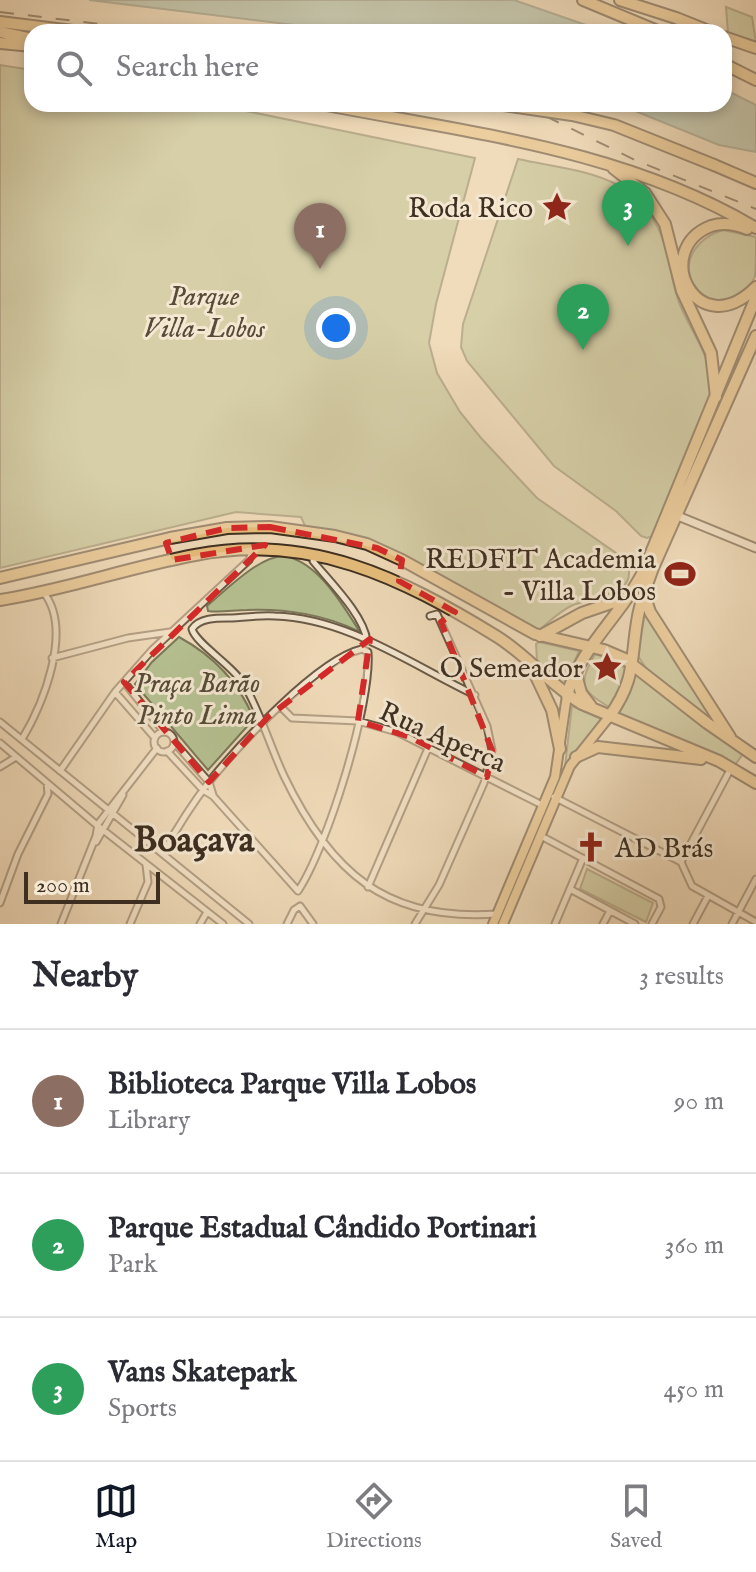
<!DOCTYPE html>
<meta charset="utf-8">
<style>
:root{--surface:#fff;--page:#f7f7f7;--text:#2b2b33;--muted:#7c7c81;--line:#e1e1e2;--accent:#111827}
body{margin:0;font-family:"IM FELL English",serif;background:var(--page);color:var(--text)}
.scale{position:absolute;left:24px;bottom:20px;width:136px;box-sizing:border-box;padding-left:8px;border:4px solid #3e2f21;border-top:0;font-size:22px;line-height:28px;white-space:nowrap;color:#3e2f21;-webkit-text-stroke:6px #f5e8d2;paint-order:stroke}
.you{position:absolute;left:336px;top:328px;width:28px;height:28px;margin:-20px;border:6px solid #fff;border-radius:50%;background:#1a73e8;box-shadow:0 0 0 12px #1a73e833}
.badge{display:grid;place-items:center;width:52px;height:52px;border-radius:50%;background:var(--accent);color:#fff;font-size:26px;font-weight:700}
.pin{position:absolute;translate:-50% -66px;filter:drop-shadow(0 2px 4px #0008)}
.pin::after{content:'';position:absolute;top:42px;width:28px;height:24px;background:inherit;clip-path:polygon(0 0,100% 0,50% 100%)}
.list{margin:0;padding:0;list-style:none}
h2{display:flex;justify-content:space-between;align-items:center;height:104px;margin:0;padding:0 32px;font-size:34px}
h2 small{font-size:26px;font-weight:400;color:var(--muted)}
.list li{display:grid;grid-template-columns:52px 1fr auto;gap:24px;align-items:center;box-sizing:border-box;height:144px;padding:0 32px;border-top:2px solid var(--line)}
.list b{display:block;font-size:30px;white-space:nowrap}
.list p{margin:0;font-size:26px;white-space:nowrap;color:var(--muted)}
.list em{font-size:26px;font-style:normal;color:var(--muted)}
.icon{flex:none;width:44px;height:44px;fill:none;stroke:currentColor;stroke-width:2;stroke-linecap:round;stroke-linejoin:round}
.map{position:relative;flex:none;width:756px;height:924px;overflow:hidden}
.search{position:absolute;background:var(--surface);box-shadow:0 4px 12px #0003;left:24px;right:24px;top:24px;height:88px;display:flex;align-items:center;gap:20px;box-sizing:border-box;padding:0 28px;border-radius:24px;color:var(--muted);font-size:30px}
.sheet{height:536px;background:var(--surface)}
nav{display:flex;justify-content:space-around;align-items:center;box-sizing:border-box;height:112px;border-top:2px solid var(--line);background:var(--surface);font-size:22px;color:var(--muted)}
nav a{display:grid;justify-items:center;gap:4px}
nav .on{color:var(--accent)}
.map>svg:first-child{display:block}
.green{fill:#b6c192;stroke:#7a785a;stroke-width:2}
.water{fill:#9bbbac;stroke:#768374;stroke-width:2}
.lines{fill:none;stroke-linecap:round;stroke-linejoin:round}
.street-casing{stroke:#6a5a47;stroke-width:9}
.secondary-casing{stroke:#3e2f21;stroke-width:11}
.primary-casing{stroke:#3e2f21;stroke-width:12}
.highway-casing{stroke:#3e2f21;stroke-width:14}
.street{stroke:#f5e8d2;stroke-width:5}
.secondary{stroke:#f5e8d2;stroke-width:7}
.primary{stroke:#e8be7d;stroke-width:8}
.highway{stroke:#e8be7d;stroke-width:10}
.rail{stroke:#3e2f21;stroke-width:2;stroke-dasharray:14 14;stroke-linecap:butt}
.highway-bridge-casing{stroke:#3e2f21;stroke-width:14;stroke-linecap:butt}
.highway-bridge{stroke:#e8be7d;stroke-width:10}
.marked{fill:none;stroke:#d62828;stroke-width:6;stroke-dasharray:16 10;stroke-linejoin:round}
.labels{text-anchor:middle;stroke-width:6;stroke-linejoin:round;paint-order:stroke}
.poi-label{font-size:28px;fill:#3e2f21;stroke:#f5e8d2;text-anchor:end}
.park-label{font-size:28px;font-style:italic;fill:#564c38;stroke:#f5e8d2}
.street-label{font-size:28px;fill:#3e2f21;stroke:#f5e8d2}
.district-label{font-size:36px;font-weight:bold;fill:#3e2f21;stroke:#f5e8d2}
</style>
<div class="map">
<svg width="756" height="924" viewBox="0 0 756 924">
<rect width="100%" height="100%" fill="#f0dbba"/>
<filter id="stains"><feTurbulence type="fractalNoise" baseFrequency=".0025" numOctaves="4"/><feColorMatrix values="0 0 0 0 .2 0 0 0 0 .09 0 0 0 0 .02 0 0 0 .5 -.17"/></filter>
<radialGradient id="worn" r=".72"><stop offset=".6" stop-color="#630" stop-opacity="0"/><stop offset="1" stop-color="#630" stop-opacity=".3"/></radialGradient>
<!-- green -->
<path class="green" d="M 726,7 L 752,17 L 756,43 L 728,33 Z
M 0,65 L 32,70 L 32,104 L 228,104 L 246,111 L 475,158 L 436,304 L 429,343 L 437,373 L 460,412 L 481,438 L 537,498 L 626,560 C 642,597 592,596 571,606 C 560,611 549,622 539,630 L 529,628 L 409,561 L 306,528 L 301,517 L 236,512 L 0,568 Z
M 518,159 C 583,173 642,172 665,246 C 671,266 672,286 680,305 C 698,346 713,353 710,403 L 653,536 L 647,538 L 641,536 L 616,511 L 554,466 L 467,361 L 461,347 L 463,324 Z
M 723,230 L 756,237 C 756,248 756,266 755,276 C 749,293 729,302 713,301 C 674,281 686,241 723,230 Z
M 285,556 C 319,563 342,604 360,632 C 327,615 284,608 247,610 C 234,610 220,613 208,611 L 207,606 C 226,590 260,555 285,556 Z
M 645,611 L 719,725 L 717,727 L 646,668 L 638,656 Z
M 179,637 C 212,655 238,681 253,717 L 252,721 L 208,770 L 135,684 L 152,662 Z
M 539,642 L 579,651 L 564,686 L 537,660 L 536,644 Z
M 595,654 L 612,660 L 626,669 L 623,683 L 609,707 C 579,689 579,683 595,654 Z
M 636,674 L 743,754 L 735,765 L 617,714 L 628,695 Z
M 572,706 L 601,719 L 565,766 Z
M 587,869 L 653,903 L 646,922 L 580,889 Z"/>
<!-- water -->
<path class="water" d="M 89,0 L 514,0 L 606,32 L 352,32 Z
M 724,89 L 756,105 L 756,152 L 719,145 L 618,104 L 724,104 Z"/>
<g class="lines">
<!-- street casing -->
<g class="street-casing">
<path id="street" d="M 314,555 L 313,561 C 329,581 364,615 367,641
M 52,658 L 128,638 L 170,632
M 124,682 L 164,732
M 115,692 L 155,738
M 475,695 C 412,665 347,618 275,616 C 261,615 246,617 232,618 C 219,618 200,617 192,629 C 196,644 234,666 245,686 C 261,714 270,746 284,776 C 330,872 386,922 497,914
M 280,706 L 292,718 L 358,721 L 397,732 L 542,805
M 0,722 L 249,924
M154 742a10 10 0 1 1 20 0a10 10 0 1 1-20 0Z
M 22,739 C 43,705 73,630 44,593
M 174,742 L 209,782 L 213,795
M 0,743 L 98,826 L 223,924
M 0,767 L 16,757
M 60,771 L 115,692 L 153,649 L 249,560 L 253,550
M 554,797 L 681,862 L 692,886 L 756,922
M 541,836 L 659,899 L 661,907 L 652,924
M 96,842 L 123,795
M 163,853 C 177,828 192,804 209,782 C 238,746 318,659 362,649 L 368,652 C 372,703 327,848 298,891 L 213,796 L 203,790 L 167,751
M 681,862 L 730,770
M 368,887 L 429,746
M 570,889 L 635,924
M 0,903 L 18,854 L 48,794 L 47,783
M 61,924 L 96,836 L 98,824 L 157,748
M 130,924 L 148,882 L 146,865
M 200,924 L 207,912
M 287,924 L 294,910 L 300,906 L 313,924
M 415,924 L 439,885 L 484,783 L 492,750 L 487,726 L 437,614 L 430,616
M 555,924 L 583,858
M 603,924 L 610,911
M 693,924 L 708,896
M 732,924 L 756,879"/>
</g>
<!-- secondary casing -->
<g class="secondary-casing">
<path id="secondary" d="M 673,514 L 756,548"/>
</g>
<!-- primary casing -->
<g class="primary-casing">
<path id="primary" d="M 493,924 L 555,777 L 567,695
M 503,924 L 570,766 L 609,717"/>
</g>
<!-- highway casing -->
<g class="highway-casing">
<path id="highway" d="M 583,0 L 660,32
M 620,0 L 676,18 L 711,32
M 0,22 L 81,32
M 0,32 L 32,39
M 724,37 L 756,48
M 0,43 L 32,46
M 724,64 L 756,80
M 321,104 C 470,133 623,149 756,228
M 714,165 L 756,183
M 613,168 L 645,193 L 665,224 L 682,291 L 711,353 L 716,397
M 747,229 C 735,224 724,222 711,226 C 650,250 697,346 756,287
M 0,578 L 170,538 L 227,528 L 270,527 L 335,536 L 367,544 L 402,560 L 535,634 L 604,650 L 625,659 L 707,723 L 756,757
M 645,597 L 650,612 L 730,737
M 0,600 C 66,590 129,567 195,555 C 310,533 400,577 496,636 C 527,655 550,685 582,704 L 719,761 L 756,783
M 540,636 L 582,613 L 626,598
M 534,672 L 552,710 L 560,749
M 576,674 L 581,693 L 591,706
M 567,695 C 581,646 622,615 644,570 L 756,297
M 609,717 C 637,678 630,659 638,616 C 641,600 647,584 653,568 L 756,336
M 576,757 L 598,747 L 701,759"/>
</g>
<!-- street -->
<use href="#street" class="street"/>
<!-- secondary -->
<use href="#secondary" class="secondary"/>
<!-- primary -->
<use href="#primary" class="primary"/>
<!-- highway -->
<use href="#highway" class="highway"/>
<!-- rail -->
<path class="rail" d="M 0,12 L 167,32
M 521,104 L 635,160 L 756,209"/>
<!-- highway-bridge casing -->
<g class="highway-bridge-casing">
<path id="highway-bridge" d="M 496,104 L 572,115 L 614,125 L 714,165"/>
</g>
<!-- highway-bridge -->
<use href="#highway-bridge" class="highway-bridge"/>
</g>
<!-- marked area -->
<path d="M0 0H756V924H0ZM 270,527 L 377,548 L 402,560 L 399,581 L 455,612 L 441,622 L 492,750 L 487,777 L 410,737 L 358,721 L 370,639 L 268,717 L 209,782 L 124,682 L 265,545 L 172,560 L 166,543 L 227,528 Z" fill="#f0dbba" fill-opacity=".55" fill-rule="evenodd"/>
<path class="marked" d="M 270,527 L 377,548 L 402,560 L 399,581 L 455,612 L 441,622 L 492,750 L 487,777 L 410,737 L 358,721 L 370,639 L 268,717 L 209,782 L 124,682 L 265,545 L 172,560 L 166,543 L 227,528 Z"/>
<!-- icons -->
<defs>
<g id="sight-bare" transform="scale(2.4)"><path d="M0-6L1.8-2.2L6-1.7L2.9 1.2L3.7 5.4L0 3.3L-3.7 5.4L-2.9 1.2L-6-1.7L-1.8-2.2Z" fill="#8f2418" stroke="#f5e8d2" stroke-width="2.5" paint-order="stroke"/></g>
<g id="stadium-bare" transform="scale(2.4)"><path d="M0-5a6.5 5 0 1 0 0 10a6.5 5 0 1 0 0-10ZM-3.5-1.8h7v3.6h-7Z" fill="#8f2418" stroke="#f5e8d2" stroke-width="2.5" paint-order="stroke"/></g>
<g id="church-bare" transform="scale(2.4)"><path d="M-1.2-6h2.4v3.5h3.3v2.4h-3.3V6h-2.4V-.1h-3.3v-2.4h3.3Z" fill="#8f2418" stroke="#f5e8d2" stroke-width="2.5" paint-order="stroke"/></g>
</defs>
<g fill-rule="evenodd">
<use href="#sight-bare" x="557" y="207"/>
<use href="#stadium-bare" x="680" y="574"/>
<use href="#sight-bare" x="607" y="667"/>
<use href="#church-bare" x="591" y="847"/>
</g>
<g class="labels">
<!-- poi labels -->
<g class="poi-label">
<text x="533" y="217">Roda Rico</text>
<text x="656" y="568">REDFIT Academia<tspan x="656" dy="32">- Villa Lobos</tspan></text>
<text x="583" y="677">O Semeador</text>
<text x="615" y="857" text-anchor="start">AD Brás</text>
</g>
<!-- park labels -->
<g class="park-label">
<text x="204" y="305">Parque<tspan x="204" dy="32">Villa-Lobos</tspan></text>
<text x="197" y="692">Praça Barão<tspan x="197" dy="32">Pinto Lima</tspan></text>
</g>
<!-- street labels -->
<g class="street-label">
<text transform="translate(443 736) rotate(24)" y="10">Rua Aperca</text>
</g>
<!-- district labels -->
<g class="district-label">
<text x="194" y="851">Boaçava</text>
</g>
</g>
<rect width="100%" height="100%" filter="url(#stains)"/>
<rect width="100%" height="100%" fill="url(#worn)"/>
</svg>
<div class="scale">200 m</div>
<div class="you"></div>
<div class="pin badge" style="left:320px;top:269px;background:#8d6e63">1</div>
<div class="pin badge" style="left:583px;top:350px;background:#2e9e5b">2</div>
<div class="pin badge" style="left:628px;top:246px;background:#2e9e5b">3</div>
<div class="search"><svg class="icon" aria-label="search" viewBox="0 0 24 24"><circle cx="10" cy="10" r="6"/><path d="M15 15l6 6"/></svg>Search here</div>
</div>
<section class="sheet">
<h2>Nearby<small>3 results</small></h2>
<ul class="list">
<li><span class="badge" style="background:#8d6e63">1</span><div><b>Biblioteca Parque Villa Lobos</b><p>Library</p></div><em>90 m</em></li>
<li><span class="badge" style="background:#2e9e5b">2</span><div><b>Parque Estadual Cândido Portinari</b><p>Park</p></div><em>360 m</em></li>
<li><span class="badge" style="background:#2e9e5b">3</span><div><b>Vans Skatepark</b><p>Sports</p></div><em>450 m</em></li>
</ul>
</section>
<nav>
<a class="on"><svg class="icon" aria-label="map" viewBox="0 0 24 24"><path d="M3 6l6-2 6 2 6-2v14l-6 2-6-2-6 2zM9 4v14M15 6v14"/></svg>Map</a>
<a><svg class="icon" aria-label="directions" viewBox="0 0 24 24"><path d="M12 3l9 9-9 9-9-9zM9 14v-3h6M13 9l2 2-2 2"/></svg>Directions</a>
<a><svg class="icon" aria-label="saved" viewBox="0 0 24 24"><path d="M7 4h10v16l-5-4-5 4z"/></svg>Saved</a>
</nav>
